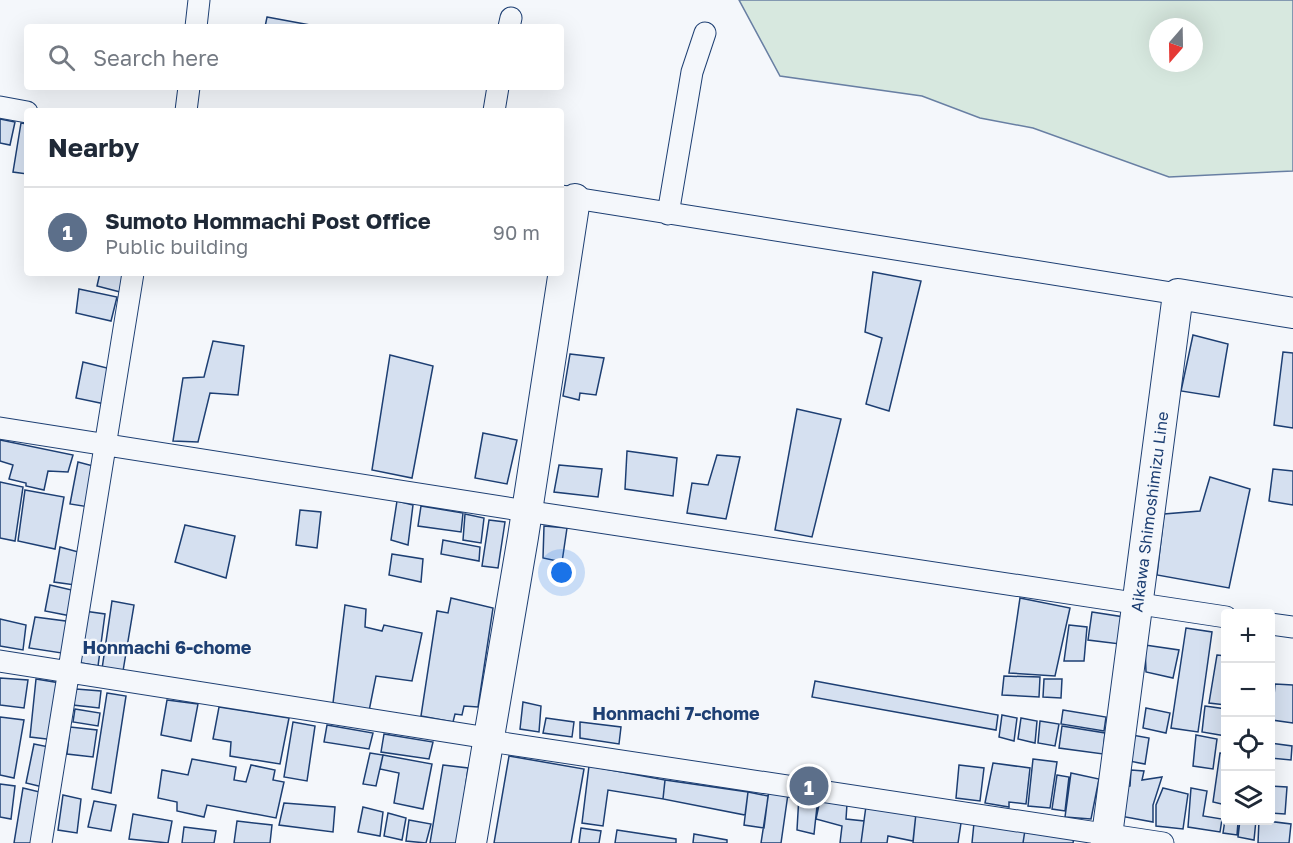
<!DOCTYPE html>
<meta charset="utf-8">
<style>
:root{--surface:#fff;--page:#f2f2f3;--text:#1f2937;--muted:#747a83;--line:#e0e1e3;--accent:#c62828}
body{margin:0;font-family:"Golos Text",sans-serif;background:var(--page);color:var(--text)}
.controls{position:absolute;right:18px;bottom:18px;display:grid;overflow:hidden;border-radius:6px;box-shadow:0 6px 24px #0002}
.controls button{width:54px;height:54px;display:grid;place-items:center;padding:0;border:0;border-bottom:2px solid var(--line);background:var(--surface);color:var(--text);font:30px sans-serif}
.compass{position:absolute;left:1149px;top:18px;width:54px;height:54px;border-radius:50%;background:var(--surface);box-shadow:0 6px 24px #0002;rotate:200deg}
.you{position:absolute;left:562px;top:573px;width:21px;height:21px;margin:-15px;border:4px solid #fff;border-radius:50%;background:#1a73e8;box-shadow:0 0 0 9px #1a73e833}
.badge{display:grid;place-items:center;width:39px;height:39px;border-radius:50%;background:var(--accent);color:#fff;font-size:20px;font-weight:700}
.pin{position:absolute;translate:-50% -50%;border:3px solid #fff;box-shadow:0 2px 6px #0006}
.list{margin:0;padding:0;list-style:none}
h2{display:flex;justify-content:space-between;align-items:center;height:78px;margin:0;padding:0 24px;font-size:26px}
h2 small{font-size:20px;font-weight:400;color:var(--muted)}
.list li{display:grid;grid-template-columns:39px 1fr auto;gap:18px;align-items:center;box-sizing:border-box;height:90px;padding:0 24px;border-top:2px solid var(--line)}
.list b{display:block;font-size:22px;white-space:nowrap}
.list p{margin:0;font-size:20px;white-space:nowrap;color:var(--muted)}
.list em{font-size:20px;font-style:normal;color:var(--muted)}
.icon{flex:none;width:33px;height:33px;fill:none;stroke:currentColor;stroke-width:2;stroke-linecap:round;stroke-linejoin:round}
.map{position:relative;flex:none;width:1293px;height:843px;overflow:hidden}
.search{position:absolute;background:var(--surface);box-shadow:0 6px 24px #0002;left:24px;top:24px;width:540px;height:66px;display:flex;align-items:center;gap:15px;box-sizing:border-box;padding:0 21px;border-radius:6px;color:var(--muted);font-size:22px}
.panel{position:absolute;background:var(--surface);box-shadow:0 6px 24px #0002;left:24px;top:108px;width:540px;height:168px;border-radius:6px}
.map>svg:first-child{display:block}
.green{fill:#d7e8df;stroke:#687fa3;stroke-width:1.5;fill-rule:evenodd}
.building{fill:#d5e0f0;stroke:#1d3f73;stroke-width:1.5}
.lines{fill:none;stroke-linecap:round;stroke-linejoin:round}
.street-casing{stroke:#1d3f73;stroke-width:23}
.secondary-casing{stroke:#1d3f73;stroke-width:32}
.street{stroke:#f4f7fb;stroke-width:21}
.secondary{stroke:#f4f7fb;stroke-width:30}
.labels{text-anchor:middle;stroke-width:4.5;stroke-linejoin:round;paint-order:stroke}
.street-label{font-size:16px;fill:#1d3f73;stroke:#f4f7fb}
.neighbourhood-label{font-size:18px;font-weight:bold;fill:#1d3f73;stroke:#f4f7fb}
</style>
<div class="map">
<svg width="1293" height="843" viewBox="0 0 1293 843">
<rect width="100%" height="100%" fill="#f4f7fb"/>
<!-- green -->
<path class="green" d="M 739,0 L 1293,0 L 1293,171 L 1169,177 L 1033,128 L 980,118 L 922,96 L 780,76 ZM 1158,27 L 1194,27 L 1194,63 L 1158,63 Z"/>
<!-- building -->
<path class="building" d="M 267,17 L 321,27 L 265,27 Z
M 0,119 L 15,122 L 10,145 L 0,143 Z
M 21,123 L 27,124 L 27,174 L 13,172 Z
M 873,272 L 921,281 L 889,411 L 866,404 L 882,338 L 865,332 Z
M 100,273 L 128,273 L 124,293 L 97,286 Z
M 79,289 L 117,297 L 111,321 L 76,313 Z
M 1193,335 L 1228,344 L 1219,397 L 1181,391 Z
M 213,341 L 244,346 L 238,395 L 210,393 L 198,442 L 173,441 L 183,378 L 204,377 Z
M 1283,352 L 1293,353 L 1293,428 L 1274,425 Z
M 570,354 L 604,358 L 596,395 L 580,393 L 579,400 L 563,396 Z
M 390,355 L 433,366 L 412,478 L 372,470 Z
M 83,362 L 111,369 L 105,404 L 76,398 Z
M 797,409 L 841,419 L 812,537 L 775,530 Z
M 483,433 L 517,440 L 507,484 L 475,478 Z
M 0,440 L 73,455 L 68,472 L 48,471 L 44,490 L 26,486 L 26,483 L 9,479 L 13,465 L 0,461 Z
M 627,451 L 677,458 L 673,496 L 625,489 Z
M 717,455 L 740,457 L 726,519 L 687,513 L 692,483 L 708,485 Z
M 78,462 L 97,467 L 89,507 L 70,504 Z
M 559,465 L 602,469 L 598,497 L 554,492 Z
M 1273,469 L 1293,471 L 1293,505 L 1269,501 Z
M 1210,477 L 1250,489 L 1229,588 L 1157,575 L 1164,514 L 1200,511 Z
M 0,482 L 23,487 L 15,541 L 0,538 Z
M 25,490 L 64,497 L 55,549 L 18,541 Z
M 397,501 L 413,505 L 408,545 L 391,540 Z
M 421,506 L 463,513 L 461,532 L 418,526 Z
M 300,510 L 321,512 L 317,548 L 296,545 Z
M 465,514 L 484,518 L 481,543 L 463,540 Z
M 489,520 L 505,522 L 498,568 L 482,566 Z
M 185,525 L 235,536 L 226,578 L 175,562 Z
M 544,526 L 567,528 L 562,562 L 543,558 Z
M 443,540 L 480,547 L 479,561 L 441,554 Z
M 60,547 L 82,553 L 75,585 L 54,582 Z
M 392,554 L 423,559 L 421,582 L 389,575 Z
M 50,585 L 76,591 L 71,616 L 45,611 Z
M 451,598 L 493,608 L 478,707 L 464,706 L 462,715 L 455,714 L 453,722 L 421,716 L 437,611 L 448,613 Z
M 1020,598 L 1070,608 L 1055,676 L 1009,673 Z
M 112,601 L 134,605 L 123,671 L 102,669 Z
M 345,605 L 366,609 L 365,627 L 382,631 L 384,625 L 422,633 L 412,681 L 376,676 L 369,711 L 333,703 Z
M 84,611 L 105,614 L 98,666 L 76,662 Z
M 1092,612 L 1124,617 L 1120,644 L 1088,640 Z
M 35,617 L 73,622 L 68,654 L 29,648 Z
M 0,619 L 26,625 L 23,650 L 0,646 Z
M 1069,625 L 1087,627 L 1084,661 L 1064,661 Z
M 1186,628 L 1212,632 L 1198,732 L 1171,728 Z
M 1145,645 L 1179,650 L 1173,678 L 1146,672 Z
M 1217,655 L 1226,656 L 1226,705 L 1209,703 Z
M 1004,676 L 1040,677 L 1039,697 L 1002,695 Z
M 0,678 L 28,680 L 24,708 L 0,705 Z
M 36,679 L 60,683 L 55,740 L 30,737 Z
M 1044,679 L 1062,679 L 1061,698 L 1043,697 Z
M 815,681 L 998,715 L 996,730 L 812,697 Z
M 1275,684 L 1293,685 L 1293,723 L 1272,720 Z
M 76,689 L 101,691 L 99,708 L 73,705 Z
M 107,693 L 126,696 L 111,793 L 92,789 Z
M 167,700 L 198,704 L 191,741 L 161,735 Z
M 523,702 L 541,706 L 539,732 L 520,729 Z
M 1205,706 L 1226,709 L 1226,736 L 1202,732 Z
M 219,707 L 289,718 L 280,764 L 230,756 L 231,742 L 213,739 Z
M 1146,708 L 1170,713 L 1166,733 L 1143,728 Z
M 75,709 L 100,713 L 98,726 L 73,722 Z
M 1063,710 L 1106,717 L 1104,731 L 1061,724 Z
M 1002,715 L 1017,718 L 1014,741 L 999,737 Z
M 0,717 L 24,720 L 14,778 L 0,775 Z
M 546,718 L 574,722 L 572,737 L 543,733 Z
M 1021,718 L 1037,721 L 1035,743 L 1018,739 Z
M 1040,721 L 1059,724 L 1055,746 L 1038,743 Z
M 293,722 L 315,726 L 307,781 L 284,777 Z
M 580,722 L 621,727 L 619,744 L 580,738 Z
M 327,725 L 373,733 L 369,749 L 324,742 Z
M 1062,726 L 1105,733 L 1103,754 L 1059,748 Z
M 70,727 L 97,730 L 93,757 L 67,754 Z
M 384,734 L 433,742 L 429,759 L 381,752 Z
M 1132,735 L 1149,738 L 1145,764 L 1129,761 Z
M 1196,735 L 1217,739 L 1213,769 L 1193,766 Z
M 1270,743 L 1292,746 L 1291,760 L 1270,758 Z
M 34,744 L 54,748 L 47,788 L 26,783 Z
M 370,753 L 383,755 L 376,786 L 363,784 Z
M 1220,753 L 1226,754 L 1226,805 L 1213,802 Z
M 383,755 L 432,764 L 423,809 L 394,803 L 399,773 L 380,769 Z
M 509,756 L 584,769 L 571,843 L 494,843 Z
M 192,759 L 236,767 L 234,780 L 246,782 L 251,765 L 275,770 L 273,780 L 284,782 L 276,818 L 207,805 L 204,817 L 177,811 L 177,802 L 158,798 L 162,770 L 188,775 Z
M 1033,759 L 1057,762 L 1050,808 L 1028,806 Z
M 993,763 L 1030,768 L 1026,804 L 1009,802 L 1009,807 L 985,803 Z
M 443,765 L 468,768 L 458,843 L 430,843 Z
M 959,765 L 984,768 L 980,801 L 956,798 Z
M 589,766 L 665,780 L 663,799 L 608,790 L 603,826 L 582,823 Z
M 1131,770 L 1144,771 L 1142,780 L 1162,777 L 1153,805 L 1153,822 L 1120,816 L 1124,788 L 1130,786 Z
M 1071,773 L 1099,779 L 1091,819 L 1065,817 Z
M 1057,775 L 1069,777 L 1065,811 L 1052,809 Z
M 665,780 L 748,792 L 745,815 L 663,799 Z
M 0,784 L 15,786 L 11,819 L 0,817 Z
M 1270,786 L 1287,787 L 1285,814 L 1270,813 Z
M 23,788 L 48,794 L 39,843 L 14,843 Z
M 1163,788 L 1188,794 L 1183,829 L 1156,826 L 1156,805 Z
M 1191,788 L 1207,791 L 1203,816 L 1222,819 L 1220,832 L 1188,827 Z
M 769,791 L 788,794 L 781,843 L 761,843 Z
M 748,792 L 768,796 L 764,828 L 744,825 Z
M 63,795 L 81,799 L 77,833 L 58,830 Z
M 799,795 L 818,797 L 814,834 L 797,830 Z
M 820,800 L 847,804 L 846,819 L 864,821 L 861,843 L 840,843 L 842,826 L 816,819 Z
M 94,801 L 116,805 L 111,831 L 88,827 Z
M 284,803 L 335,807 L 333,832 L 279,825 Z
M 866,806 L 916,813 L 913,841 L 888,836 L 887,843 L 861,843 Z
M 363,807 L 383,812 L 380,836 L 358,832 Z
M 388,813 L 406,818 L 402,840 L 384,836 Z
M 916,813 L 961,823 L 958,843 L 913,843 Z
M 133,814 L 172,821 L 168,843 L 129,839 Z
M 409,820 L 431,824 L 426,843 L 406,841 Z
M 1225,820 L 1238,822 L 1237,835 L 1223,833 Z
M 1240,820 L 1256,820 L 1254,840 L 1238,837 Z
M 1259,820 L 1291,824 L 1289,843 L 1258,843 Z
M 237,821 L 272,825 L 270,843 L 234,843 Z
M 974,823 L 1025,830 L 1023,843 L 972,843 Z
M 184,827 L 216,831 L 214,843 L 182,843 Z
M 581,828 L 601,831 L 599,843 L 579,843 Z
M 617,830 L 676,839 L 676,843 L 615,843 Z
M 1025,830 L 1074,838 L 1073,843 L 1023,843 Z
M 694,834 L 727,840 L 727,843 L 693,843 Z"/>
<g class="lines">
<!-- street casing -->
<g class="street-casing">
<path id="street" d="M 196,27 L 199,0
M 509,27 L 511,18
M 0,107 L 27,112
M 186,111 L 189,87
M 494,111 L 498,87
M 562,196 L 1178,294
M 668,214 L 692,72 L 705,33
M 0,428 L 539,513 L 1226,617
M 1270,624 L 1293,627
M 0,661 L 488,738 L 503,743 L 1163,843
M 41,843 L 133,273"/>
</g>
<!-- secondary casing -->
<g class="secondary-casing">
<g id="secondary">
<path d="M 471,843 L 523,537 L 575,199"/>
<path id="s1" d="M 1106,843 L 1178,294 L 1293,313"/>
</g>
</g>
<!-- street -->
<use href="#street" class="street"/>
<!-- secondary -->
<use href="#secondary" class="secondary"/>
</g>
<g class="labels">
<!-- street labels -->
<g class="street-label">
<text dy="6" stroke="none"><textPath href="#s1" startOffset="334">Aikawa Shimoshimizu Line</textPath></text>
</g>
<!-- neighbourhood labels -->
<g class="neighbourhood-label">
<text x="167" y="654">Honmachi 6-chome</text>
<text x="676" y="720">Honmachi 7-chome</text>
</g>
</g>
</svg>
<div class="controls">
<button>+</button>
<button>−</button>
<button><svg class="icon" aria-label="locate" viewBox="0 0 24 24"><circle cx="12" cy="12" r="6"/><path d="M12 2v4M12 18v4M2 12h4M18 12h4"/></svg></button>
<button><svg class="icon" aria-label="layers" viewBox="0 0 24 24"><path d="M12 4l9 5-9 5-9-5zM3 14l9 5 9-5"/></svg></button>
</div>
<svg class="compass" viewBox="-18 -18 36 36"><path d="M0-13l5 13h-10z" fill="#e53935"/><path d="M0 13l5-13h-10z" fill="#747a83"/></svg>
<div class="you"></div>
<div class="pin badge" style="left:809px;top:786px;background:#5c6f8a">1</div>
<div class="search"><svg class="icon" aria-label="search" viewBox="0 0 24 24"><circle cx="10" cy="10" r="6"/><path d="M15 15l6 6"/></svg>Search here</div>
<section class="panel">
<h2>Nearby<small></small></h2>
<ul class="list">
<li><span class="badge" style="background:#5c6f8a">1</span><div><b>Sumoto Hommachi Post Office</b><p>Public building</p></div><em>90 m</em></li>
</ul>
</section>
</div>
